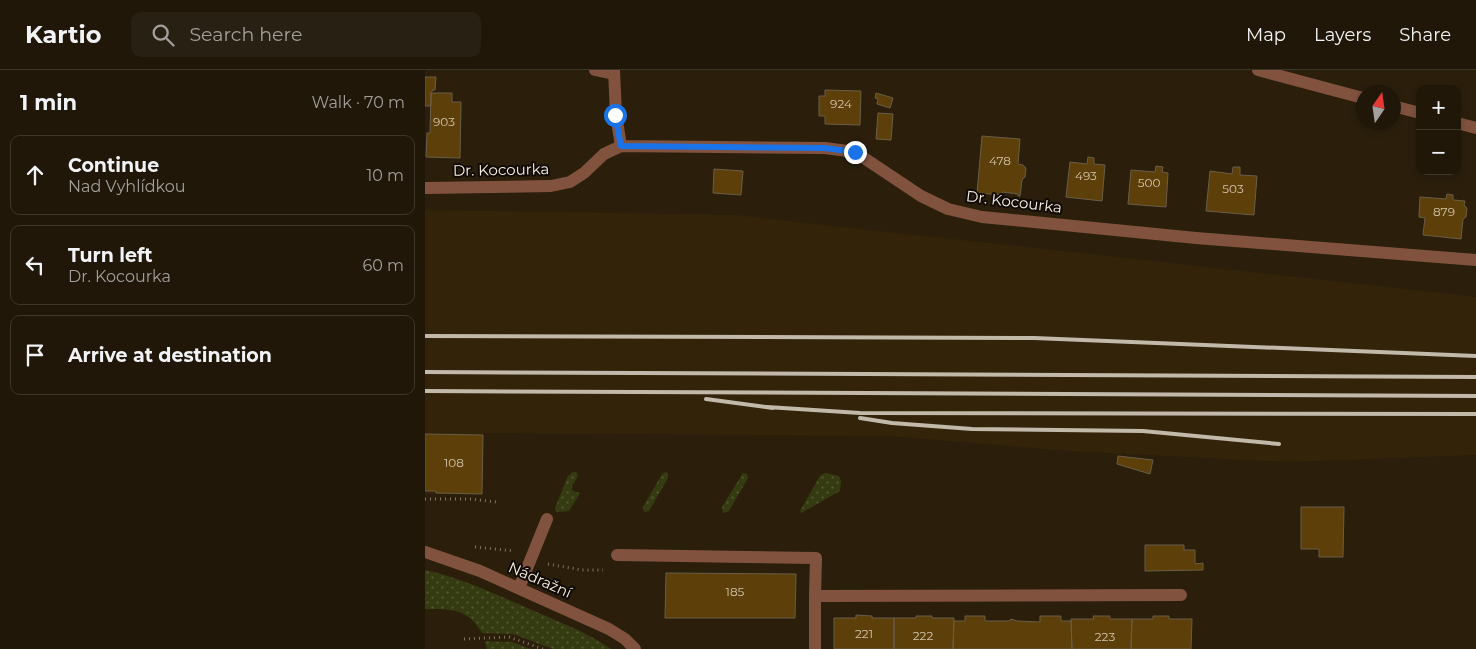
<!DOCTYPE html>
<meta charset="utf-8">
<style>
:root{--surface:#201709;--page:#282012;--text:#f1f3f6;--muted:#a29f9c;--line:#3d362a}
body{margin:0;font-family:Montserrat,sans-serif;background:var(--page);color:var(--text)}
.controls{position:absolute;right:15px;top:15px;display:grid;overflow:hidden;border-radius:10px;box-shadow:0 2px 8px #0003}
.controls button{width:45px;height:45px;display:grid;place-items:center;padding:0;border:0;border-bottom:1px solid var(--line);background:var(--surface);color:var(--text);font:25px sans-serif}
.compass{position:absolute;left:931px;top:15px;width:45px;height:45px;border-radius:50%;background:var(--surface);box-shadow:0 2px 8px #0003;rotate:13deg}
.stop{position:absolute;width:15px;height:15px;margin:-11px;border:4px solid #1a73e8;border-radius:50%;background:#fff}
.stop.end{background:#1a73e8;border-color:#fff;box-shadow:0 1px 5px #0008}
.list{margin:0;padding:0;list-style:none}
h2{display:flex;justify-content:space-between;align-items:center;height:65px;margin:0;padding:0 20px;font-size:21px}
h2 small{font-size:16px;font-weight:400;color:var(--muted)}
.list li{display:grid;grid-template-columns:32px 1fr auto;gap:15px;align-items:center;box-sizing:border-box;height:80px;margin:0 10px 10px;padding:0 10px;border:1px solid var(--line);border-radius:10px}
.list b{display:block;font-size:19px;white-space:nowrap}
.list p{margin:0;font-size:16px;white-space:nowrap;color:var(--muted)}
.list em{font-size:16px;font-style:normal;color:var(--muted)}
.icon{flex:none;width:28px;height:28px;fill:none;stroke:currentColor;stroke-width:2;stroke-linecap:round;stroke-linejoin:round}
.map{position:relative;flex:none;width:1051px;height:579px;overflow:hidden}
header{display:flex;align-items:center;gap:30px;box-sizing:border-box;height:70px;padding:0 25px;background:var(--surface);border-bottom:1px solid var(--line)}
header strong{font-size:24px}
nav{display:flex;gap:28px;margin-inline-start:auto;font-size:18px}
.search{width:350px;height:45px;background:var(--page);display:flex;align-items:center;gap:12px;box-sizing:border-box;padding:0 18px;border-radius:10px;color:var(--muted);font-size:19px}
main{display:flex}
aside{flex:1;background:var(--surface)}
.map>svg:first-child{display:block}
.built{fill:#332309}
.grass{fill:url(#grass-dots)}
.building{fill:#5d3f09;stroke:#6b5d48}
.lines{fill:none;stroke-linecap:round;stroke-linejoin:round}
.path{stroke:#7e7363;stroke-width:3;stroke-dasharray:1 4;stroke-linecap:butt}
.minor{stroke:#81533e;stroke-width:12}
.rail{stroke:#c3b9ab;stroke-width:4}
.route{stroke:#1a73e8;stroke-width:6}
.labels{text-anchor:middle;stroke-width:4;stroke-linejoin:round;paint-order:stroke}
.number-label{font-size:12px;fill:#d2c4ad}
.street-label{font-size:15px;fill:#f9f0e4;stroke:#0f0a04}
</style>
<header>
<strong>Kartio</strong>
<div class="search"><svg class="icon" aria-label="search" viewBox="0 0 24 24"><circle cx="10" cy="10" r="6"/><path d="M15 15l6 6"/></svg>Search here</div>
<nav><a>Map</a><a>Layers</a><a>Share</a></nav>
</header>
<main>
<aside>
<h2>1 min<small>Walk · 70 m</small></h2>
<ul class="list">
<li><svg class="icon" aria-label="ahead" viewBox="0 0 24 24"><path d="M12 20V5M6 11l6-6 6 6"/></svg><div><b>Continue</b><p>Nad Vyhlídkou</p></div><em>10 m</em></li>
<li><svg class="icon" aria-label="left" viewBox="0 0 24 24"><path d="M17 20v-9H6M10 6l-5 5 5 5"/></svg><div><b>Turn left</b><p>Dr. Kocourka</p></div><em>60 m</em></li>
<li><svg class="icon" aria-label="arrive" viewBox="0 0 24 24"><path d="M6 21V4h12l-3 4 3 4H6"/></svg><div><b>Arrive at destination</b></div></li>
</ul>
</aside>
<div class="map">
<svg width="1051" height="579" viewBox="0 0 1051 579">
<defs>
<pattern id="grass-dots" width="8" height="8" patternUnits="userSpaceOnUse" patternTransform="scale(1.25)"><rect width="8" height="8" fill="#353b10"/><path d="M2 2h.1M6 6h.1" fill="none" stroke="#535833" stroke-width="1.8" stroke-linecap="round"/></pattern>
</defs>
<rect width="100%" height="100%" fill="#2b1f0c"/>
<!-- built -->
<path class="built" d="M 0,140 L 311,145 L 1051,227 L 1051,385 L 863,392 L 644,381 L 463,366 L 58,363 L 57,424 L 0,424 Z"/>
<!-- grass -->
<path class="grass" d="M 148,402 L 151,402 L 153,406 L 147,416 L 147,420 L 150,422 L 155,423 L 144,441 L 131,442 L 130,438 L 143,406 Z
M 241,402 L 243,404 L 243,408 L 224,441 L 219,442 L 218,437 L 237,404 Z
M 318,403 L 322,404 L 323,408 L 304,441 L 298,443 L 297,437 Z
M 400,403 L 414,406 L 416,411 L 415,421 L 376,443 L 375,441 L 395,406 Z
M 0,500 C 37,508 72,525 107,540 C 134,552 162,562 186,579 L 128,579 L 88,564 L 57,563 C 43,538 25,539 0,539 Z
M 60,571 L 87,572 L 106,579 L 62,579 Z"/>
<!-- building -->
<path class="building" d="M 0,7 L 11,7 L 10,20 L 8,20 L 6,23 L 6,36 L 0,36 Z
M 400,20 L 436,21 L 435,55 L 400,54 L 400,46 L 394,46 L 394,26 L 400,26 Z
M 6,23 L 27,23 L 27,32 L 36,32 L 35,88 L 1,87 L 2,63 L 5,63 Z
M 451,23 L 468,28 L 465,38 L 452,34 L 453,29 L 450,28 Z
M 453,43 L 468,44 L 466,70 L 451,69 Z
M 557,66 L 595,69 L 593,94 L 598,95 L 601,98 L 600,107 L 597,110 L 595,126 L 593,126 L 593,124 L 578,122 L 578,125 L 552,123 Z
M 663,87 L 669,88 L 669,94 L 680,95 L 677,131 L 641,127 L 645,92 L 662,94 Z
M 731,96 L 738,97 L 737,102 L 743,103 L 741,137 L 703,134 L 706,100 L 730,102 Z
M 808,97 L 815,97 L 815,105 L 832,106 L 829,145 L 781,141 L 785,101 L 807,104 Z
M 289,99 L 318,101 L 316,125 L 288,123 Z
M 1022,124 L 1028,125 L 1028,130 L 1040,131 L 1039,135 L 1042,138 L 1041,147 L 1038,149 L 1036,169 L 998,165 L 1000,148 L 994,147 L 995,127 L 1021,129 Z
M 0,364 L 58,365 L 57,424 L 11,423 L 11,421 L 0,421 Z
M 693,386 L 728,390 L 725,404 L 692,394 Z
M 876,437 L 919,437 L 918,487 L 894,487 L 894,479 L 876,479 Z
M 720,475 L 759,475 L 759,480 L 770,480 L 770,494 L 778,493 L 778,500 L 720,501 Z
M 241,503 L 371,504 L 370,548 L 240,548 Z
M 431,545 L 447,546 L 447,548 L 469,548 L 469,579 L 409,579 L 409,548 L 431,548 Z
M 491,546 L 507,546 L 507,548 L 529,548 L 528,579 L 469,579 L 469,548 L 491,548 Z
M 540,546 L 560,546 L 560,551 L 584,551 L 586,549 L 592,551 L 615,552 L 615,546 L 636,546 L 636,551 L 646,551 L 647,579 L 528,579 L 529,551 L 540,551 Z
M 668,546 L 685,546 L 685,549 L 707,549 L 706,579 L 647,579 L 646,549 L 669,549 Z
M 728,546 L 744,546 L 744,549 L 767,549 L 766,579 L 706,579 L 707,549 L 728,549 Z"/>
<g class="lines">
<!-- path -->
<path class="path" d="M 0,429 L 46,429 L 71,432
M 50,477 L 89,481
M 123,494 L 157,500 L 178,500
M 39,569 L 84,567 L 118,579"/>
<!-- minor -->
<path class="minor" d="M 170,0 L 189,4
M 189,0 L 191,45 L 196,76
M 833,0 L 938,28
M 968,36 L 995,43
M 1032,53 L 1051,58
M 0,118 L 126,116 L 145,112 L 159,103 L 179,84 L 196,76 L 400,78 L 430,82 L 496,126 L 523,139 L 557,147 L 771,168 L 1051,190
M 0,482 L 55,501 L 184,559 L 200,569 L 210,579
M 192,485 L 391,488 L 390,526
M 94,518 L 122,449
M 390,579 L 390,526 L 756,525"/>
<!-- rail -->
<path class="rail" d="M 0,266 L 609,268 L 1051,286
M 0,302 L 1051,307
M 0,321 L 1051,326
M 281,329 L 348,338
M 342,337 L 435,343 L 1051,344
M 435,348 L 467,353 L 547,359 L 718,361 L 854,374"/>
</g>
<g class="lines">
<!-- route -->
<path class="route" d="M 190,45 L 196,76 L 400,78 L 430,82"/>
</g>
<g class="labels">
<!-- number labels -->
<g class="number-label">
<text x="416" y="38">924</text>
<text x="19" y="56">903</text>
<text x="575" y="95">478</text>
<text x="661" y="110">493</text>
<text x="724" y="117">500</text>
<text x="808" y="123">503</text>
<text x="1019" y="146">879</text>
<text x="29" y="397">108</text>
<text x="310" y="526">185</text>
<text x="439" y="568">221</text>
<text x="498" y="570">222</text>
<text x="680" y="571">223</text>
</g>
<!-- street labels -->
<g class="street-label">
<text transform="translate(76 100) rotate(-1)" y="5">Dr. Kocourka</text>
<text transform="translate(589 132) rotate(7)" y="5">Dr. Kocourka</text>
<text transform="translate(115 510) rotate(24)" y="5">Nádražní</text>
</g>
</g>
</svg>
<div class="controls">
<button>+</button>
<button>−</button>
</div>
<svg class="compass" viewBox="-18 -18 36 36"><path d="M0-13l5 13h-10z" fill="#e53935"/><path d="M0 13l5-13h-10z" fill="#a29f9c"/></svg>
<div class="stop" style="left:190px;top:45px"></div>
<div class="stop end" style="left:430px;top:82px"></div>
</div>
</main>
